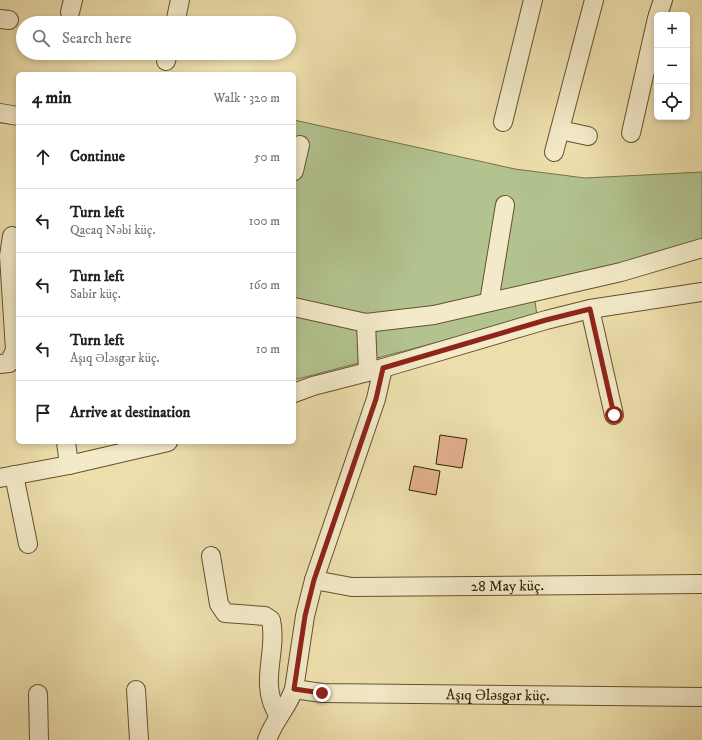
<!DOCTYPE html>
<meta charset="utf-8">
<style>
:root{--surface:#fff;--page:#f2f2f2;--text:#202124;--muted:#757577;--line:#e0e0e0}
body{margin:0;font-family:"IM FELL DW Pica",serif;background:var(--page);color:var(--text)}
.controls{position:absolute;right:12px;top:12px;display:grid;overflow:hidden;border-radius:6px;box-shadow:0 2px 6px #0003}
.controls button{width:36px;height:36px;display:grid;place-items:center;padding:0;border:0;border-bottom:1px solid var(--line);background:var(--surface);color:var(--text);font:20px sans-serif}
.stop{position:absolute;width:12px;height:12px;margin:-9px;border:3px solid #8f2418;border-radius:50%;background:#fff}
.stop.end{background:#8f2418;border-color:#fff;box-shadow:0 1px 4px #0008}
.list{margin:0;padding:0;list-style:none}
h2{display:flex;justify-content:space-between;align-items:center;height:52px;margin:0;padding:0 16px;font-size:17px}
h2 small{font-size:13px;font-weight:400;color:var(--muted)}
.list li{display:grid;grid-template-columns:26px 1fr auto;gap:12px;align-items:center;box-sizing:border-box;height:64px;padding:0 16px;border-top:1px solid var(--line)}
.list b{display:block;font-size:15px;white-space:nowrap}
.list p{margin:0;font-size:13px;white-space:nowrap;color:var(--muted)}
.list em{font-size:13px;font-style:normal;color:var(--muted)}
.icon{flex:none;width:22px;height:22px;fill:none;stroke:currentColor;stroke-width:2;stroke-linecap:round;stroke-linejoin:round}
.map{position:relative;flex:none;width:702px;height:740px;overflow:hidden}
.search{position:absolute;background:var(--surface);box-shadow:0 2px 6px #0003;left:16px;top:16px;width:280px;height:44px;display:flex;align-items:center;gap:10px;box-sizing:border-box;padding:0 14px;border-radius:22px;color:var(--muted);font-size:15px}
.panel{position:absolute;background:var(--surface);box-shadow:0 2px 6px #0003;left:16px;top:72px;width:280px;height:372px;border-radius:6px}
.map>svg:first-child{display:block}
.green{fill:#b2c38f;stroke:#74724a}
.building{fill:#e1ae8d;stroke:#362204}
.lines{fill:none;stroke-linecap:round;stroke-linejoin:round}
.minor-casing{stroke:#64512e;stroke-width:20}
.minor{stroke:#f3eac9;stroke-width:18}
.route{stroke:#8f2418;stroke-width:5}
.labels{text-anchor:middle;stroke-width:3.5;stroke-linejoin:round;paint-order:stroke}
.street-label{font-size:15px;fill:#362204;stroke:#f3eac9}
</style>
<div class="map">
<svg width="702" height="740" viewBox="0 0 702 740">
<rect width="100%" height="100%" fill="#eddfac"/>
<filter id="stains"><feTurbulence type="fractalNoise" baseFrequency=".005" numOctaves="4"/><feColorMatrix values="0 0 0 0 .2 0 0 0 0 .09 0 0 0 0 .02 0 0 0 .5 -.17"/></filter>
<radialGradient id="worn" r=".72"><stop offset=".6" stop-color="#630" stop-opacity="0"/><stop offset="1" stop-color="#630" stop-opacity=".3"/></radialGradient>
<!-- green -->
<path class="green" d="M 294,120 L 515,169 L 585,178 L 702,172 L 702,257 L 535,301 L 537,316 L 294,380 Z"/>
<!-- building -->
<path class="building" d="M 440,435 L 467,439 L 462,468 L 436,464 Z
M 414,466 L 440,471 L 436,495 L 409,490 Z"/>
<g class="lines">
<!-- minor casing -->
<g class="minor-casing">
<g id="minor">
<path d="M 70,12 L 73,0"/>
<path d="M 658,15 L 663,0"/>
<path d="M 0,19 L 9,20"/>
<path d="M 175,23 L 180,0"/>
<path d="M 166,61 L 168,53"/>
<path d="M 0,113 L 18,116"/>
<path d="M 503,122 L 533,0"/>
<path d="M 560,130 L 588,136"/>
<path d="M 631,133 L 657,18"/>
<path d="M 554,152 L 594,0"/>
<path d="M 294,171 L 300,145"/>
<path d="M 489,302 L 505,205"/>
<path d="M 294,307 L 366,323 L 434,315 L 621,272 L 702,248"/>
<path d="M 590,309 L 614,415"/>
<path d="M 366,323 L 368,372"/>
<path d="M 0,364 L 9,363 L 15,350 L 9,256 L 12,236"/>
<path d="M 294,393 L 313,386 L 383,368 L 546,320 L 590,309 L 702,292"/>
<path d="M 66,442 L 69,465"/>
<path d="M 14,475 L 28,544"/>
<path d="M 0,478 L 69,465 L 168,442"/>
<path d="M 211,556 L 219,604 L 225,613 L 265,616 L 271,620 C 278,653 258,682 278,715"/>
<path id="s1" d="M 314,580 L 352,587 L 702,584"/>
<path id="s2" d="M 294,689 L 322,693 L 702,697"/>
<path d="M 136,690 L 139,740"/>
<path d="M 38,694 L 39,740"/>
<path d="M 267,740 C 274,720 288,707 294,689 L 305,616 L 314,580 L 376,399 L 383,368"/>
</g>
</g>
<!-- minor -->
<use href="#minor" class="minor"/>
</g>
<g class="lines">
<!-- route -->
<path class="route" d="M 322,693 L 294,689 L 305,616 L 314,580 L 376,399 L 383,368 L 546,320 L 590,309 L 614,415"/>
</g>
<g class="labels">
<!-- street labels -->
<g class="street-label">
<text dy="5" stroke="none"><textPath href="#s1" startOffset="194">28 May küç.</textPath></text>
<text dy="5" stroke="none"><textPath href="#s2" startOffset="204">Aşıq Ələsgər küç.</textPath></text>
</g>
</g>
<rect width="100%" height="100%" filter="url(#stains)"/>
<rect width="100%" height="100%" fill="url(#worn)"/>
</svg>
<div class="controls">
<button>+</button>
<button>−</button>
<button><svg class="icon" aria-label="locate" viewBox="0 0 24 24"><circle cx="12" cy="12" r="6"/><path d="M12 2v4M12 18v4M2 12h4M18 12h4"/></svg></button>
</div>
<div class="stop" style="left:614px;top:415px"></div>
<div class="stop end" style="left:322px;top:693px"></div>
<div class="search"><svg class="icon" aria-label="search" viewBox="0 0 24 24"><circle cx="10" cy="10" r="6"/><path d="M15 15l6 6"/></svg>Search here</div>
<section class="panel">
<h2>4 min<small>Walk · 320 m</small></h2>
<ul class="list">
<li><svg class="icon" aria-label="ahead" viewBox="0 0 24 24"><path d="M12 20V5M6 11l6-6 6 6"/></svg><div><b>Continue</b></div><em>50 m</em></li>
<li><svg class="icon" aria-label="left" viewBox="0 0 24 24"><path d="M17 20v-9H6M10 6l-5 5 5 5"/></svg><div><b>Turn left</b><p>Qacaq Nəbi küç.</p></div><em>100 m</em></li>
<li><svg class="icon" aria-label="left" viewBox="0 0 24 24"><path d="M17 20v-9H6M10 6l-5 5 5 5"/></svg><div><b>Turn left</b><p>Sabir küç.</p></div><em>160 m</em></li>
<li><svg class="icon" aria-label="left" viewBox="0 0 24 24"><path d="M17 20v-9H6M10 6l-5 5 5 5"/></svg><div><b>Turn left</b><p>Aşıq Ələsgər küç.</p></div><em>10 m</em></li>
<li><svg class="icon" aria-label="arrive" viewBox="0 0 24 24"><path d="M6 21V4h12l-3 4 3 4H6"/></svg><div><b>Arrive at destination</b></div></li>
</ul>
</section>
</div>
